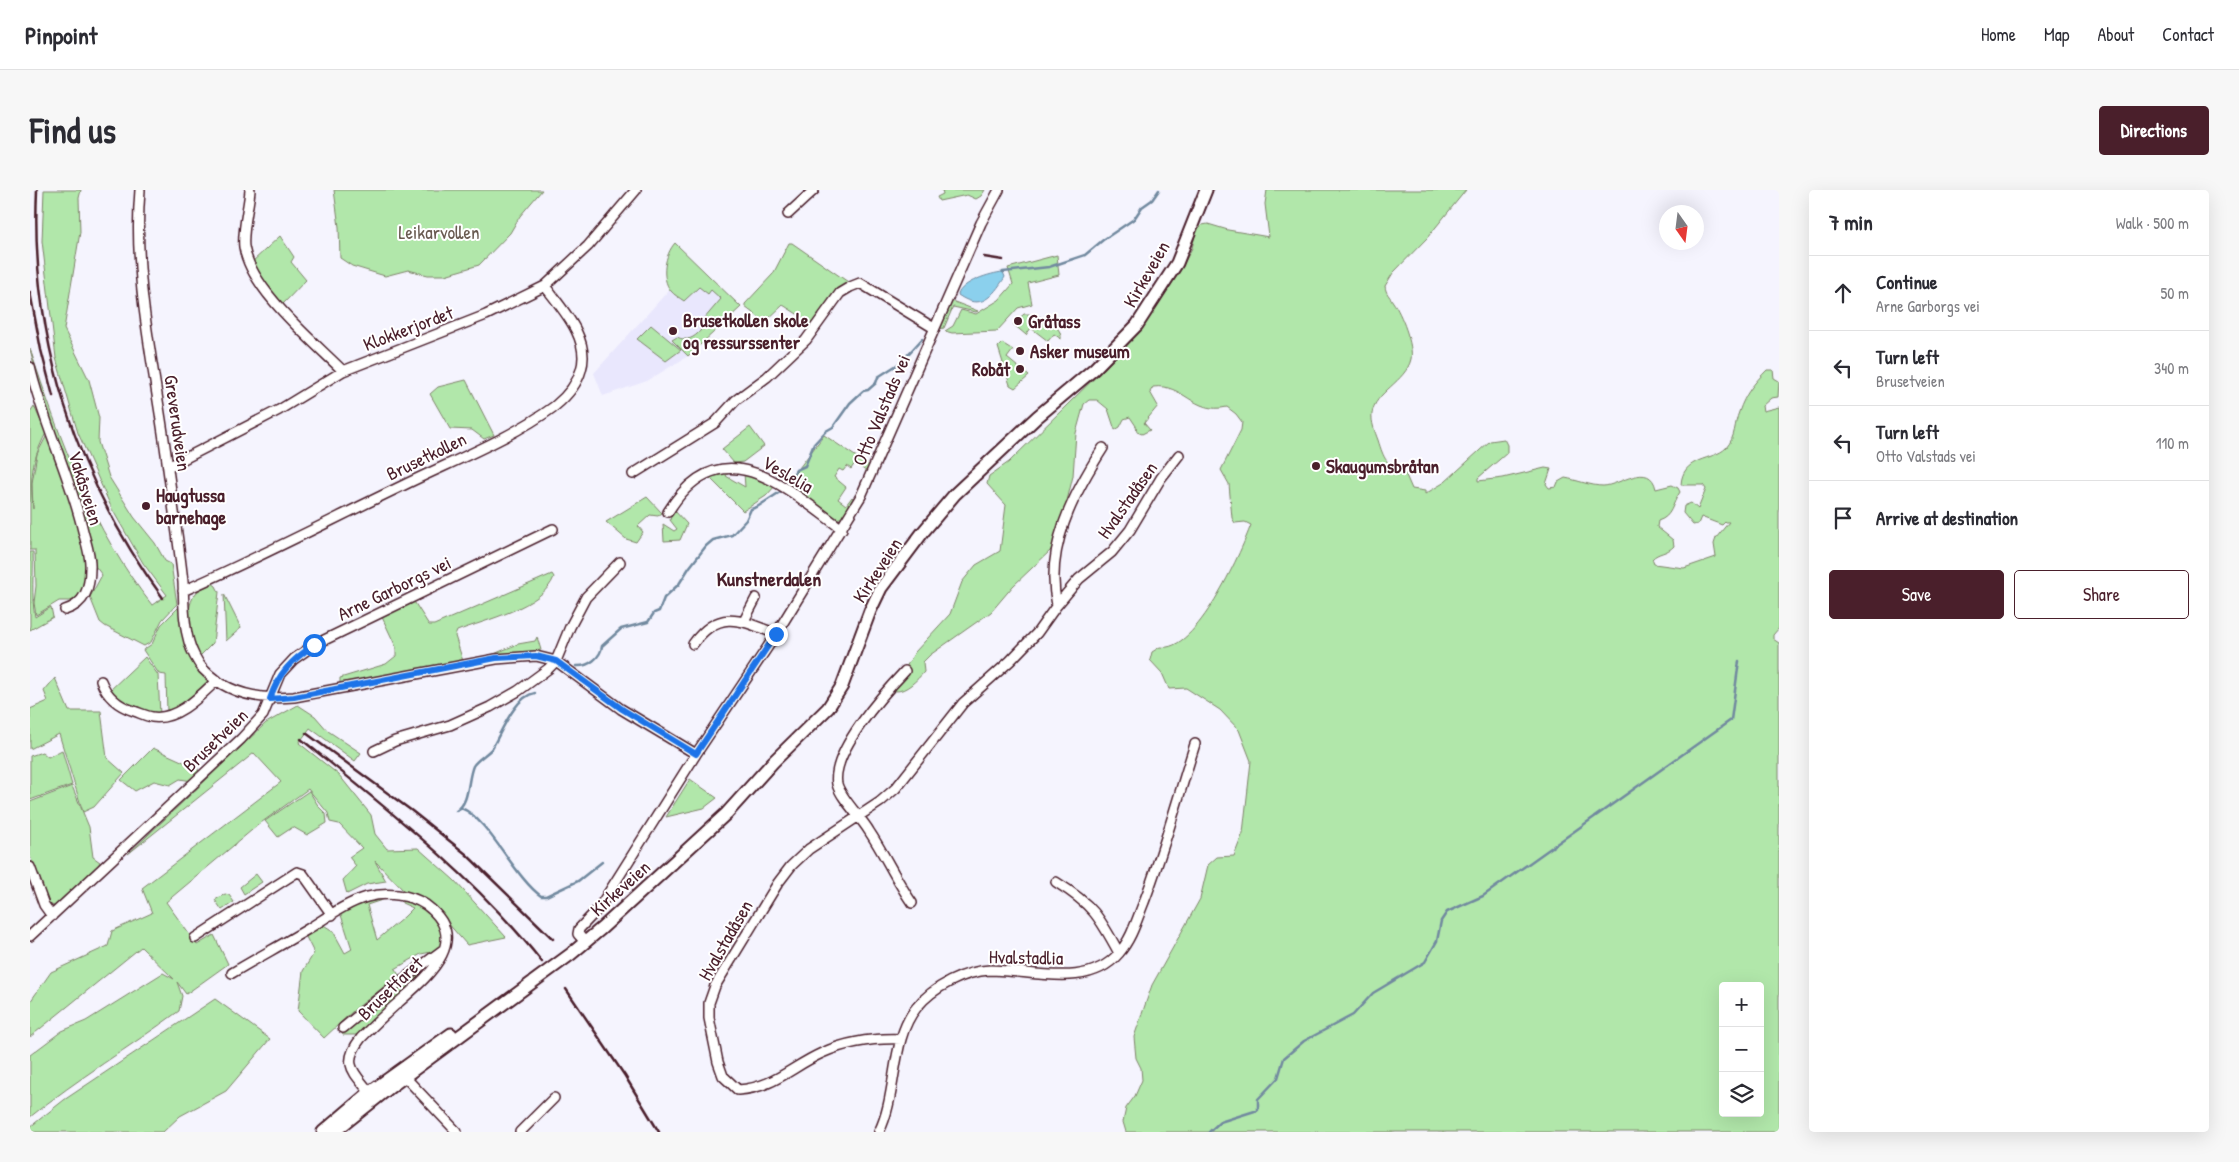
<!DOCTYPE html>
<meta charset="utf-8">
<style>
:root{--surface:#fff;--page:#f7f7f7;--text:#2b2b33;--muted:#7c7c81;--line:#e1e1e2;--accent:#4a1f2b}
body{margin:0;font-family:"Patrick Hand",sans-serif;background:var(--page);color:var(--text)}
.controls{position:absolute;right:15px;bottom:15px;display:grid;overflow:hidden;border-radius:5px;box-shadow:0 5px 20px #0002}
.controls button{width:45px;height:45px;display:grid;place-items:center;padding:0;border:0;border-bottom:1px solid var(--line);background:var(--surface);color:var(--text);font:25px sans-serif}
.compass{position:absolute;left:1629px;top:15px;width:45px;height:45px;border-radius:50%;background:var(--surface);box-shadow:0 5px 20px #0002;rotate:166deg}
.stop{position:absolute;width:15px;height:15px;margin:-11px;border:4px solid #1a73e8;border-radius:50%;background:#fff}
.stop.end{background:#1a73e8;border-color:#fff;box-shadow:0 1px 5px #0008}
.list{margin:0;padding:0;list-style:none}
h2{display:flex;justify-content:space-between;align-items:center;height:65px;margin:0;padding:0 20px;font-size:21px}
h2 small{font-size:16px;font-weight:400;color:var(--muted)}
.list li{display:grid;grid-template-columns:32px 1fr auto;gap:15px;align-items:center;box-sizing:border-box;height:75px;padding:0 20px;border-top:1px solid var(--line)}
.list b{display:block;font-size:19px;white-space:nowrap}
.list p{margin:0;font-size:16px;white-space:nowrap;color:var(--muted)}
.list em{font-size:16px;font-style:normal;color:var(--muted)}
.actions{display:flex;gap:10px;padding:15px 20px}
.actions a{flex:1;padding:11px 0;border:1px solid var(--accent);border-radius:5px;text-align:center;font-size:18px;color:var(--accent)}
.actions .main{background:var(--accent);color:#fff}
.icon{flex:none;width:28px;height:28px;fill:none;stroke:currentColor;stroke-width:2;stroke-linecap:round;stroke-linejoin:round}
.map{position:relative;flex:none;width:1749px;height:942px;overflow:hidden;border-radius:5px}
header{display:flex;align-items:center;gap:30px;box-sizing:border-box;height:70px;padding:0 25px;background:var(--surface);border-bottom:1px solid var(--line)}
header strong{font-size:24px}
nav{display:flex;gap:28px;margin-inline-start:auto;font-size:18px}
.intro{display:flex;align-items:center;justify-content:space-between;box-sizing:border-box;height:120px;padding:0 30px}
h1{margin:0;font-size:35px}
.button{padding:12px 22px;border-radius:5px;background:var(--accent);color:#fff;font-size:18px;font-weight:700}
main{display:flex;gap:30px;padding:0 30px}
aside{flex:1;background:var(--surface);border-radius:5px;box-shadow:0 5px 20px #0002}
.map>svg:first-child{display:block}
.built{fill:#e9e7fd}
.green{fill:#b1e7aa;stroke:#7e836a;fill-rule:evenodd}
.water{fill:#8bd0ed;stroke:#71899f}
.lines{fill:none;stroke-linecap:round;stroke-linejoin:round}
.stream{stroke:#71899f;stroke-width:2.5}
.minor-casing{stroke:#4a1f2b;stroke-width:12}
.major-casing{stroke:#4a1f2b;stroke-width:15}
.minor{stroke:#fff;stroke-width:9}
.major{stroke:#fff;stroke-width:11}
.rail{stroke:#4a1f2b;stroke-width:2.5}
.route{stroke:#1a73e8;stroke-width:6}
.poi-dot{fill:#4a1f2b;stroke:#fff;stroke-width:2}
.labels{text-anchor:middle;stroke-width:4;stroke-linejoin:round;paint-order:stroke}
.park-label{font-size:19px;fill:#695b51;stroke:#fff}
.street-label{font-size:19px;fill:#4a1f2b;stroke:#fff}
.poi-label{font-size:19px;font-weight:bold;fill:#4a1f2b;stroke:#fff;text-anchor:start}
.neighbourhood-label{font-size:20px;font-weight:bold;fill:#4a1f2b;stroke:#fff}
</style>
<header>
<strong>Pinpoint</strong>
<nav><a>Home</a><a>Map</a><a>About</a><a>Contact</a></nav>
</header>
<div class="intro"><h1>Find us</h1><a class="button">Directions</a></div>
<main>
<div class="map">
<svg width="1749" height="942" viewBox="0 0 1749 942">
<rect width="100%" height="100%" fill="#f5f4fe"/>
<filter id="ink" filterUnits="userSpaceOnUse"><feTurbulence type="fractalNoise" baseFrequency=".02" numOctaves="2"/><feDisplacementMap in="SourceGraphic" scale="10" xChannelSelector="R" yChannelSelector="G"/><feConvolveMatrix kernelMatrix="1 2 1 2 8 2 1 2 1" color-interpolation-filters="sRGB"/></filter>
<g filter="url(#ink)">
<!-- built -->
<path class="built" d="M 645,53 L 711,117 L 658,166 L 617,191 L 573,206 L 564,183 L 639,100 L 634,77 L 640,59 Z"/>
<!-- green -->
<path class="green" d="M 14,0 L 51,0 L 49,8 L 50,42 L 34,139 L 59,190 L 69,228 L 68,252 L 79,287 L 104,327 L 125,353 L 135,371 L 141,374 L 147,414 L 132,430 L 121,452 L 114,456 L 75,436 L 70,432 L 60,407 L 72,385 L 65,376 L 38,279 L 11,202 L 0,159 C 30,249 62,340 122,415 L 137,405 L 113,373 L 82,319 L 48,243 L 26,168 L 12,51 Z
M 304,0 L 512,0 L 490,26 L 480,43 L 449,75 L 415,85 L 398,85 L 378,80 L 355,86 L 322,76 L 310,68 L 309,37 Z
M 912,0 L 955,0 L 951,6 L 946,9 L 937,5 L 909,11 L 907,7 L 913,4 Z
M 1237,0 L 1436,0 L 1397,48 L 1363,83 L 1355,96 C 1356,104 1359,105 1363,112 C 1371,123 1384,156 1381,169 C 1376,192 1344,202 1342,224 C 1341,232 1345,242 1348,250 C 1354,269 1356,275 1375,283 L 1382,299 L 1395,301 L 1395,304 L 1415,292 L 1460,251 L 1474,249 L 1477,255 L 1477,263 L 1448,288 L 1448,291 L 1473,288 L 1515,278 L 1521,279 L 1516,294 L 1519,298 L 1526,297 L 1528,292 L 1535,288 C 1547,290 1561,296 1573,296 C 1589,296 1620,270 1626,299 L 1642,295 L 1648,298 L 1650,302 C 1641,315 1643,326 1628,331 L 1627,337 L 1643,350 L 1644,356 C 1637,364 1628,362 1622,369 L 1624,374 L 1654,378 L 1686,367 L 1684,354 L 1686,348 L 1699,332 L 1695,332 L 1692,335 L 1671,327 L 1668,334 L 1663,335 L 1653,323 L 1654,316 L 1661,313 L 1668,319 L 1676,299 L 1673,295 L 1651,295 C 1652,266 1683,271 1696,258 C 1706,247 1704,234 1709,222 C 1715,204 1724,193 1737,180 L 1743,180 L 1744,188 L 1749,191 L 1748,207 L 1741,208 L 1732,216 L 1733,221 L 1749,217 L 1749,438 L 1743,445 L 1743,449 L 1749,453 L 1749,942 L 1096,942 L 1093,932 L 1096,918 L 1105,906 L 1112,890 L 1111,878 L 1106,868 L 1104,847 L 1122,795 L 1170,709 L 1178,675 L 1187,667 L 1204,666 L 1213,643 L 1221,571 L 1209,540 L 1190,520 L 1156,498 L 1139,499 L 1132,483 L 1120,470 L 1122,462 L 1130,457 C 1166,464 1210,364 1221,335 L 1215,332 L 1205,333 L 1202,328 L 1199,294 L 1191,280 L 1211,240 L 1212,232 L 1206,224 L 1197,217 C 1163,225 1154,193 1123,197 L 1120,202 L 1128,216 L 1114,233 L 1120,240 L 1112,244 L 1107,242 L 1106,236 L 1100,227 L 1094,229 L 1090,237 L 1085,240 L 1078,219 L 1067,210 L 1059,210 L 1054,214 L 1046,243 L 1043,286 L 1028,348 L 1021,360 L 983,396 L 961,422 L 900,465 L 893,472 L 894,482 C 887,490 876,502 865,501 L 864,497 L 885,462 L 920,424 L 932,392 L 946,375 L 970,361 L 976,315 L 957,294 L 959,286 L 979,272 L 1094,159 L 1115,134 L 1149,83 L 1162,58 L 1166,41 L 1172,35 L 1178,34 L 1198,40 L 1239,47 L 1235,14 ZM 1693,796 L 1730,796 L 1730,923 L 1693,923 Z
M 250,46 L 264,67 L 261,72 L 276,90 L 253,114 L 223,77 L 222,72 Z
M 645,53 L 711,117 L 658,166 L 642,150 L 647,147 C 657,152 664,148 671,140 L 668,136 L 691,109 L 681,100 L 678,104 L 669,97 L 654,111 C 650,108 644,105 641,101 C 630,88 635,64 645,53 Z
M 759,53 L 762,53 L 821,94 L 786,136 L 753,115 L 735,132 L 715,117 L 715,114 L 743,84 Z
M 1027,65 L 1029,85 L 998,93 L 1002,114 L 988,118 L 967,141 L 922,143 L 915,141 L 923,136 L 931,120 L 946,124 L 969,110 L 983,94 L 978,78 Z
M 922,111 L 948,121 L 946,122 L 923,117 L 914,138 L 909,139 Z
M 994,124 C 1006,123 1033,134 1031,149 L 1024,144 L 1018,151 L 1001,138 L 996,145 L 983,134 Z
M 621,135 L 651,160 L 636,171 L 607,149 Z
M 972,153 L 983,160 L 977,168 L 999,186 L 985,198 L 980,195 L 968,157 Z
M 436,190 L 464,245 L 454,249 L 442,240 L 420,239 L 400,204 L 408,197 Z
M 4,216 L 16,243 C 1,272 0,288 3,319 L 2,293 L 7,264 L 17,245 L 46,325 L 51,343 L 57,378 L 55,411 L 29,411 L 6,425 L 4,413 L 6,396 L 5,360 L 0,360 L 0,222 Z
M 720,237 L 734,256 L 713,272 L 704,273 L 692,259 Z
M 794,245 L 840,276 L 837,282 L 825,273 L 821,279 L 817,276 L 813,281 L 809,279 L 804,287 L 816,297 L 808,309 L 816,315 L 822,307 L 824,309 L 815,327 L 805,329 L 757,294 Z
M 699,282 L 696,286 L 715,297 L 714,283 L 746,295 L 736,306 L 713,321 L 677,285 Z
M 617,307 L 632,323 L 628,326 L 620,325 L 608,336 L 613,342 L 606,352 L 596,349 L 576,332 Z
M 643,319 L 657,334 L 650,350 L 634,351 L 633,334 L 644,341 L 647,339 L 640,330 Z
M 0,362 L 3,362 C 4,383 1,406 5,427 L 21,417 L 23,427 L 0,440 Z
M 522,384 L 524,387 C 513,417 455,430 427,441 L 425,446 L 433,471 L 310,494 L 310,488 L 356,474 L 366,466 L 366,457 L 351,425 L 383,410 L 399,435 L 404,435 Z
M 182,393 L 186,396 L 189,402 L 183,453 L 170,466 C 159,450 152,416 168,401 C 172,398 178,396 182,393 Z
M 194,404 L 211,438 L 196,451 Z
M 149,417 L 154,447 L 172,484 L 179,492 L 157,513 L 137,523 L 136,485 L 129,484 L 113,460 L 122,454 L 131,435 Z
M 507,447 L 511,460 L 459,466 L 488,454 L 505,451 Z
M 115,467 L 128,485 L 130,525 C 111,524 92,515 79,501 Z
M 25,488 L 39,521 L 71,521 L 77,568 L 94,583 L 64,617 L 53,622 L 29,544 L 0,559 L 0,519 L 18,511 L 14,501 Z
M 268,515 L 285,526 L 298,541 L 331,563 L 325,571 L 280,538 L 269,553 L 309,585 L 341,625 L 345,644 L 357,659 L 388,658 L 424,690 L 476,747 L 437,755 L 410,724 L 376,703 L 345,671 L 356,691 L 337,694 L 317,704 L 313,690 L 326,676 L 319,667 L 332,658 L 309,634 L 300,632 L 298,623 L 278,599 L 228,635 L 136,712 L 167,755 L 184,745 L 198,774 L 156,804 L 147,792 L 152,806 L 149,821 C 100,857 47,889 0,927 L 0,865 L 32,841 L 56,831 L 133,783 L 144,789 L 111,757 L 0,847 L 0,812 L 21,782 L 78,756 L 82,741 L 122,723 L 112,698 L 251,592 L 224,563 L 98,664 L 236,533 Z
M 123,558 L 167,578 L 170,583 L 162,591 L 150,589 L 140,595 L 124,591 L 105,601 L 91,590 Z
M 32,560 L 42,595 L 0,610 L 0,566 L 12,562 L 18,567 Z
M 660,589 L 687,608 L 674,618 L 636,627 Z
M 42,596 L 59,637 L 63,667 L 70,672 L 66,680 L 28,715 L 24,716 L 17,713 L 0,666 L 0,612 Z
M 279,601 L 289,617 L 296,624 L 297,633 L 277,645 L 263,637 L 248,647 L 235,631 Z
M 226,684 L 232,692 L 214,704 L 210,697 Z
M 195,704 L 199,705 L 204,712 L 192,720 L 185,710 Z
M 339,709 L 355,709 L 337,715 L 347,750 L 374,727 L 383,718 L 372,713 L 372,710 C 388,709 406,724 410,738 C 412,743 412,749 412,755 L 403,764 L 401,762 L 391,764 L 365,779 L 369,785 L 323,821 L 294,848 L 268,821 L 273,781 L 284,763 L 275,745 L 292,734 L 303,741 L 315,763 L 322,759 L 311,725 L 313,721 Z
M 406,771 L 329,845 L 313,845 L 311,842 L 399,773 Z
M 185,809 L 240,849 L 196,901 L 150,926 L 133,942 L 0,942 L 0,937 L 34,910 Z"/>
<!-- water -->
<path class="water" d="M 973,82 L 975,87 C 962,107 951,121 928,105 C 931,92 961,83 973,82 Z"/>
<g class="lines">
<!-- stream -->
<path class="stream" d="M 973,82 L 1019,77 L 1055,65 L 1073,50 L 1104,29 L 1112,17 L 1122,10 L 1129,0
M 759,291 L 766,280 L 775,276 L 784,254 L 796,241 L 803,237 L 820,213 L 833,201 L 838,200 L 846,193 L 848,187 L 870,173 L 892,149
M 546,476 C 559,477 571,467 572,456 L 591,439 L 618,432 L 624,423 L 629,421 L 634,408 L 649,394 L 659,378 L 676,356 L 683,350 L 702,345 L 716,330 L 721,319 L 727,317 L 750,302
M 431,618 C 457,627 485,688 511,706 L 516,706 L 548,691 L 572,672
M 426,621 C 440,613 437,590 443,576 C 447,569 459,563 462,558 C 471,543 485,506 505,503
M 1179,942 L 1190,932 L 1228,920 L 1228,909 L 1248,888 L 1254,868 L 1274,851 L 1323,825 L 1343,803 L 1395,772 L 1407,751 L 1411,731 L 1417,722 L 1453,706 L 1701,530 L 1709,471"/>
<!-- minor casing -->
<g class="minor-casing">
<path id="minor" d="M 110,0 C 102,93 127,187 138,279 C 143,316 149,354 153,392 C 154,412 153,432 159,452 C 161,460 167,472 173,479 C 198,505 231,510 264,507 L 466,469 L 506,466 L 526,471 L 591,519 L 666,564
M 220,0 C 219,16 212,41 214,57 C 221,100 282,150 313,181
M 758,24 L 784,0
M 0,177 C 13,233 40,285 53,341 C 56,353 61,366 60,378 C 60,398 55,414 35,420
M 138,277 L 249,220 L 313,181 L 456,125 L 515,96 L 558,56 L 606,0
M 603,284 L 685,233 L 706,210 L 737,187 L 776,150 L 810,103 L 820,97 L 830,93 L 904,138
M 638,322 C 691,236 755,297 812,339
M 153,401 C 228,368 301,330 374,295 C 425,270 480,249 525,216 C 537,206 547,195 551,180 C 561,149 532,119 515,96
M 1027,415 C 1014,359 1044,303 1073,258
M 714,431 L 726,408
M 663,454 C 689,418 711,430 746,444
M 875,481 C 854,503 801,562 807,594 C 811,609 831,627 839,641 C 855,665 866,690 882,713
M 71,491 C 77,507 88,516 104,521 C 110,523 116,526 122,527 C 147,531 171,505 187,490
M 344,561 L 365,551 L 420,535 L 460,517 L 488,501 L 518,479 L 526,471 L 540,437 L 556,407 L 590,372
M 0,677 L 14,715 L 22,726
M 1026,692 C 1063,715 1069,726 1089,763
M 0,746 L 211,549 L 233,525 L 250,484 L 264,469 L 284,455 L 523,339
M 165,748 L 267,682 L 273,684 L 302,725
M 555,752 L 548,744 L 549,739 L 569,718 L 666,564 L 743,449 L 831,306 L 951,33 L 969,0
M 202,783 C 227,768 253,754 278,739 C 296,728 316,713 337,707 C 356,702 380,704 396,715 C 443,750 397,787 369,812 C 356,823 343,836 331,848 C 309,876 326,883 343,907
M 313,838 L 364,796 L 414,759
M 871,849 C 844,848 817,852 792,863 C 761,877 743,898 708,900 L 693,886 L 688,872 L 679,828 L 679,813 L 685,796 L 748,693 L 761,676 L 779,659 L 850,612 L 866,598 L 933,513 L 980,471 L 1007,443 L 1027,415 L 1049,389 L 1082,362 L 1100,340 L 1131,288 L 1149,265
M 373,880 L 375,887 L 427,942
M 490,942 L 524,908
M 849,942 C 868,904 860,849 887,817 C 903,797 935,781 960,780 C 1002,780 1058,800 1089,763 C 1102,748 1107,729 1114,712 C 1134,660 1148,607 1165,554"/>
</g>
<!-- major casing -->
<g class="major-casing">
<path id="major" d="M 293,942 L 340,902 L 421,844
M 304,942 L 363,895 L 541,764 L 572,738 L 697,623 L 743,572 L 798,518 L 812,496 L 840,421 L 851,398 L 893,342 L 925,304 L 1007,227 L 1064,179 L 1107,135 L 1147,73 L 1176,0"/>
</g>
<!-- minor -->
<use href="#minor" class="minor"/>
<!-- major -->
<use href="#major" class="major"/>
<!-- rail -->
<path class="rail" d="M 7,0 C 0,148 46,290 133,408
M 954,67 L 973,70
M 0,102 L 11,160 L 23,206
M 276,543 L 382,621 L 436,664 L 523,749
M 271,549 C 356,618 444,686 512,772
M 536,799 L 595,886 L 629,942"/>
</g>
</g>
<g class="lines" filter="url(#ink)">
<!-- route -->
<path class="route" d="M 284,455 C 262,470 248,483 240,509 L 264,507 L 466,468 L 506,466 L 526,471 L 592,519 L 666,564 L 746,444"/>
</g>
<!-- markers -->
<g class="poi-dot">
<circle cx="988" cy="131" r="5"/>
<circle cx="643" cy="141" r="5"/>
<circle cx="990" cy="161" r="5"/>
<circle cx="990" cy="179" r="5"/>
<circle cx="1286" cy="276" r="5"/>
<circle cx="116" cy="316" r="5"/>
</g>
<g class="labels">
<!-- park labels -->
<g class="park-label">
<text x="409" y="49">Leikarvollen</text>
</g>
<!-- street labels -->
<g class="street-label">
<text transform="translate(1116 84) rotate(-60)" y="7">Kirkeveien</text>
<text transform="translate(378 138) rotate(-21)" y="7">Klokkerjordet</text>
<text transform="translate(851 220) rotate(-67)" y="7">Otto Valstads vei</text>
<text transform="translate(148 233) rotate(82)" y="7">Greverudveien</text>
<text transform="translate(396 266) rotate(-26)" y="7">Brusetkollen</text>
<text transform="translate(758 284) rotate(30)" y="7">Veslelia</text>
<text transform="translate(56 298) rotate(73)" y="7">Vakåsveien</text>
<text transform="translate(1097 310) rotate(-55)" y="7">Hvalstadåsen</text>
<text transform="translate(847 380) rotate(-57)" y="7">Kirkeveien</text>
<text transform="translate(364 398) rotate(-26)" y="7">Arne Garborgs vei</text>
<text transform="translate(185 550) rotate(-44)" y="7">Brusetveien</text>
<text transform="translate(590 698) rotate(-42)" y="7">Kirkeveien</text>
<text transform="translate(695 750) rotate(-60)" y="7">Hvalstadåsen</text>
<text transform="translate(996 767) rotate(1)" y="7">Hvalstadlia</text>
<text transform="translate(360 798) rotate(-44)" y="7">Brusetfaret</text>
</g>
<!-- poi labels -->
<g class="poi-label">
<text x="653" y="137">Brusetkollen skole<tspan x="653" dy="22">og ressurssenter</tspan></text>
<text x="998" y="138">Gråtass</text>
<text x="1000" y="168">Asker museum</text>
<text x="980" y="186" text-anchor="end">Robåt</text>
<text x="1296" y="283">Skaugumsbråtan</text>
<text x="126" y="312">Haugtussa<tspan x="126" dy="22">barnehage</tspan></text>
</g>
<!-- neighbourhood labels -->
<g class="neighbourhood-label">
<text x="739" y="396">Kunstnerdalen</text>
</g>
</g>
</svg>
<div class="controls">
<button>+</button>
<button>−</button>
<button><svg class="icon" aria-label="layers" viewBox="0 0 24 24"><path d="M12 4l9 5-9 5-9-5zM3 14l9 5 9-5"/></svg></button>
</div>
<svg class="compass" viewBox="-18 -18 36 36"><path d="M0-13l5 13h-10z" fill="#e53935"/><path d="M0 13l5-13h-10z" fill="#7c7c81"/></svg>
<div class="stop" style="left:284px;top:455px"></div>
<div class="stop end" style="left:746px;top:444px"></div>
</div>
<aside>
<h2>7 min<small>Walk · 500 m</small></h2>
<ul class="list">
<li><svg class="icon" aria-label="ahead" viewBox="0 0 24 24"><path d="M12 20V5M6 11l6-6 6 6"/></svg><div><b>Continue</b><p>Arne Garborgs vei</p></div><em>50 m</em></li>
<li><svg class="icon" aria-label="left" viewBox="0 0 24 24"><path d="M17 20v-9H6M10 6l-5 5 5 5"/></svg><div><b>Turn left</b><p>Brusetveien</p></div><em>340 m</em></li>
<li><svg class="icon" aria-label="left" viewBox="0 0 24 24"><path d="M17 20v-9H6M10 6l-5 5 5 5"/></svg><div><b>Turn left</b><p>Otto Valstads vei</p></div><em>110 m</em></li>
<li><svg class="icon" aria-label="arrive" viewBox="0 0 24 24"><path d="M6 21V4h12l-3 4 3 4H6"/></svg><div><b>Arrive at destination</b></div></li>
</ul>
<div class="actions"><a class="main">Save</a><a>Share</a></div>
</aside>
</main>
